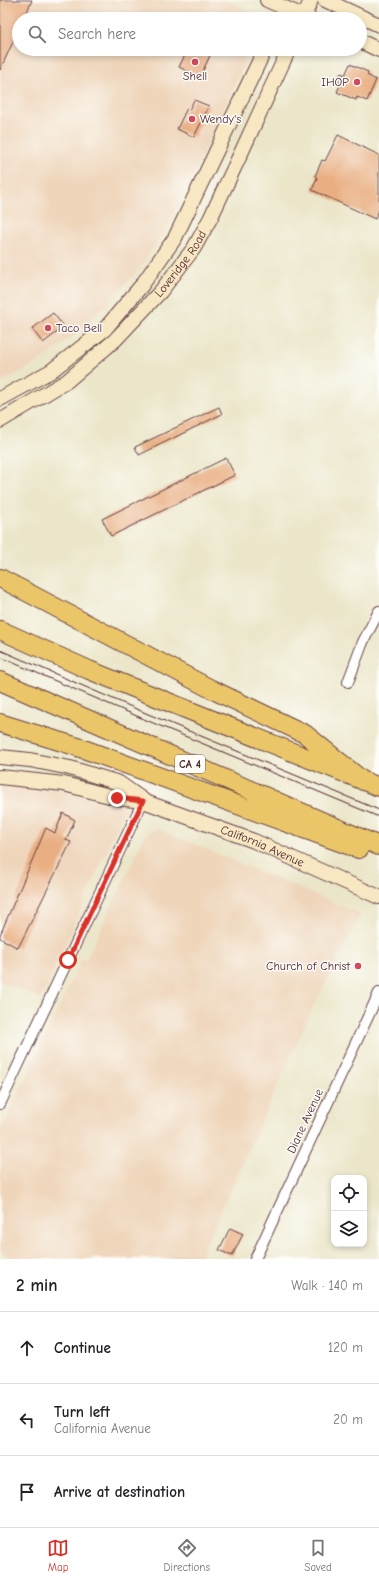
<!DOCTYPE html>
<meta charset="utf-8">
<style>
:root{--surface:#fff;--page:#f6f6f6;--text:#202124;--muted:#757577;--line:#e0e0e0;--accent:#d93025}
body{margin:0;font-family:"Comic Neue",sans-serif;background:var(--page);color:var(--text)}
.controls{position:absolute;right:12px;bottom:12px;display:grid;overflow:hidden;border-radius:8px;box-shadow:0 2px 6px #0003}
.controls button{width:36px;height:36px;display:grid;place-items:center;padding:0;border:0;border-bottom:1px solid var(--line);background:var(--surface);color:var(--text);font:20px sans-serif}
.stop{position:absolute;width:12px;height:12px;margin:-9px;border:3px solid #d93025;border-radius:50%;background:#fff}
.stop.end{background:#d93025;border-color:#fff;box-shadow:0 1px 4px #0008}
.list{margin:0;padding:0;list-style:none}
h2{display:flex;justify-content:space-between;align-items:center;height:52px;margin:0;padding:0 16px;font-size:17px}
h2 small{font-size:13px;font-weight:400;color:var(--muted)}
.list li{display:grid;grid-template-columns:26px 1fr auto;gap:12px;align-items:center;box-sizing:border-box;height:72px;padding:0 16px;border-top:1px solid var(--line)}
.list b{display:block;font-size:15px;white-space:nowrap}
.list p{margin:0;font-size:13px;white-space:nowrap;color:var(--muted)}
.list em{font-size:13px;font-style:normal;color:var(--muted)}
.icon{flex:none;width:22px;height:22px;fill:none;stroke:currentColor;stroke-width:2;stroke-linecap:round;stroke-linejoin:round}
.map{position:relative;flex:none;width:379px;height:1259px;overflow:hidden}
.search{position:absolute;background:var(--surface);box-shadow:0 2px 6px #0003;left:12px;right:12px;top:12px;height:44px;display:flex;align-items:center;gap:10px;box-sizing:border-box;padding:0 14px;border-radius:22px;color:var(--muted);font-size:15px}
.sheet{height:268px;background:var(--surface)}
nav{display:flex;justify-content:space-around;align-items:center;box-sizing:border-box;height:56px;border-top:1px solid var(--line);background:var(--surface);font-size:11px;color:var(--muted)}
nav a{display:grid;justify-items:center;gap:2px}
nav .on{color:var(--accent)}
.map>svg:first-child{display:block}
.built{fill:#efd6bb}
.building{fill:#e9ae81}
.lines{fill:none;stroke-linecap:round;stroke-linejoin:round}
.minor-casing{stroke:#623d43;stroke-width:12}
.secondary-casing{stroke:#623d43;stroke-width:16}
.motorway-casing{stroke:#623d43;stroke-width:20}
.minor{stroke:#fff;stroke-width:10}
.secondary{stroke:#f7e8c3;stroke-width:14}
.motorway{stroke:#ebc669;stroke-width:18}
.tram{stroke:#4a1f2b;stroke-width:1}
.route{stroke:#d93025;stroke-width:5}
.poi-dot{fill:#d1495b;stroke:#fdfcf7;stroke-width:1.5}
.labels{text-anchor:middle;stroke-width:3;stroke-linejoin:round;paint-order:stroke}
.shield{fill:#fdfcf7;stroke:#806168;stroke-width:1}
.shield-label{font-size:11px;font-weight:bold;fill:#4a1f2b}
.poi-label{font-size:12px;fill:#4a1f2b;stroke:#fdfcf7;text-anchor:end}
.street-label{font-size:12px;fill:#4a1f2b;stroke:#fdfcf7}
</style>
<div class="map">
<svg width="379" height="1259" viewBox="0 0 379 1259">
<rect width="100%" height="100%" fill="#fdfcf7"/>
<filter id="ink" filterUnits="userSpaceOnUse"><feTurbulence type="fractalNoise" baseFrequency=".025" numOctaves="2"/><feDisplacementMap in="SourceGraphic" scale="8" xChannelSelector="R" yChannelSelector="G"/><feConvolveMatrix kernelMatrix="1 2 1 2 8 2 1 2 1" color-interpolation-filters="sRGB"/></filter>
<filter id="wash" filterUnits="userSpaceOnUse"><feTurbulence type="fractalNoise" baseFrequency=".012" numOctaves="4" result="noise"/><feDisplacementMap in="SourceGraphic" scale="16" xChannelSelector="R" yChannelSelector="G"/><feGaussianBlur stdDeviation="0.9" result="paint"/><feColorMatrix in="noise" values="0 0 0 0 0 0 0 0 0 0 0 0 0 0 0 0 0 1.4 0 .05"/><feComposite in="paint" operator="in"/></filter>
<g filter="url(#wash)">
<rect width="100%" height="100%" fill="#ebe6c9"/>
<!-- built -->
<path class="built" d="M 0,0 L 225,0 L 258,15 L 261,19 L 19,19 L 19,49 L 251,49 L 181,201 L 160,238 L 139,269 L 112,299 L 78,332 L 47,356 L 23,371 L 0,383 Z
M 0,784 L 64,788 L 126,807 L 41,999 L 0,981 Z
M 158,829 L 361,914 L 313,1007 L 199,1259 L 15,1259 L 0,1252 L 0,1133 L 82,958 L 86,960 L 146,834 Z"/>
<g id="blocks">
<!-- building -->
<path class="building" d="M 0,0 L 32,0 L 24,19 L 19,19 L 19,29 L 0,70 Z
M 188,49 L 213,49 L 200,77 L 179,67 Z
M 350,64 L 368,72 L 367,75 L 376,80 L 367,101 L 357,97 L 356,100 L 337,92 L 341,83 L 337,81 L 341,73 L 345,75 Z
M 194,100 L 209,106 L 194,137 L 177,129 L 187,108 L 189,110 Z
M 338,135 L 379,155 L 379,210 L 375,219 L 312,190 L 317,178 L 315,176 L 322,160 L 325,161 Z
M 53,313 L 64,327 L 43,343 L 32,329 Z
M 219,407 L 222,414 L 139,455 L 135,447 Z
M 226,458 L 235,475 L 111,536 L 102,519 Z
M 63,813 L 75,820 L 66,840 L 71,842 L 18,948 L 0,938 L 0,935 L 46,828 L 55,833 Z
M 230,1228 L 243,1234 L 232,1256 L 219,1250 Z"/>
</g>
</g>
<g filter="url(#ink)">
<use href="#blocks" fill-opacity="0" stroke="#623d43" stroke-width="1"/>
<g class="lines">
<!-- minor casing -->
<g class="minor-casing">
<path id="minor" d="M 348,682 L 363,642 L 379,611
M 0,1104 L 143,801
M 255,1259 L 379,993"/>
</g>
<!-- secondary casing -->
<g class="secondary-casing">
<g id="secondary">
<path d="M 267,0 L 310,19"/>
<path d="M 325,0 L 379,25"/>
<path d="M 303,19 L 311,0"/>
<path d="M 360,41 L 379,50"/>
<path d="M 0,399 L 51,371 L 105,329 L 142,285 L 175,238 L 265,49"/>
<path id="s1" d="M 0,421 L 67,381 L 115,340 L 161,291 L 194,248 L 211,217 L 242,151 L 289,49"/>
<path d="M 0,757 L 30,760 L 70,768 L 119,783 L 143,800"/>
<path id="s2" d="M 0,777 L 64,784 L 117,798 L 143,801 L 254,841 L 379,897"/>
</g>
</g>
<!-- motorway casing -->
<g class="motorway-casing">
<path id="motorway" d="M 0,578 L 211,689 L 305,734 L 363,781
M 0,630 L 89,670 L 379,787
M 0,681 L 379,846
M 0,723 L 78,747 L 359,849"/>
</g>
<!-- minor -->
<use href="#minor" class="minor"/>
<!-- secondary -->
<use href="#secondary" class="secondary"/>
<!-- motorway -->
<use href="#motorway" class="motorway"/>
<!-- tram -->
<path class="tram" d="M 0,650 L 148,714 L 379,810
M 0,657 L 146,720 L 379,817"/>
</g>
</g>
<g class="lines" filter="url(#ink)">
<!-- route -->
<path class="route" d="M 68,960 L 143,801 L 117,798"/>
</g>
<!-- markers -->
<g class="poi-dot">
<circle cx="195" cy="62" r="4"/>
<circle cx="357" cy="82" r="4"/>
<circle cx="192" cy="119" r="4"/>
<circle cx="48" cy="328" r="4"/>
<circle cx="358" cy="966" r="4"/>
</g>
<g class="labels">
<!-- shield labels -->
<rect class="shield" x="175" y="755" width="30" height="18" rx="3"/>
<g class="shield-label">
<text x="190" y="768">CA 4</text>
</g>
<!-- poi labels -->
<g class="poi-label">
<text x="195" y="80" text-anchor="middle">Shell</text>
<text x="349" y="86">IHOP</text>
<text x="200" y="123" text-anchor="start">Wendy's</text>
<text x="56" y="332" text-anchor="start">Taco Bell</text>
<text x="350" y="970">Church of Christ</text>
</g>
<!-- street labels -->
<g class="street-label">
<text dy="4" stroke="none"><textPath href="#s1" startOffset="242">Loveridge Road</textPath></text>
<text dy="4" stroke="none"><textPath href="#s2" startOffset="273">California Avenue</textPath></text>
<text transform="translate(305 1121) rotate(-65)" y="4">Diane Avenue</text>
</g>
</g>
</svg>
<div class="controls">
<button><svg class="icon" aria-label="locate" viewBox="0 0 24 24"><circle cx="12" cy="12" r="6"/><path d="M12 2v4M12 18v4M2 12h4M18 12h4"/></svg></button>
<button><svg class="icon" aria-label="layers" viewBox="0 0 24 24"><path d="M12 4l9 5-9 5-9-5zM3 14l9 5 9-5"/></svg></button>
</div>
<div class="stop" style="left:68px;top:960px"></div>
<div class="stop end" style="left:117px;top:798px"></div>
<div class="search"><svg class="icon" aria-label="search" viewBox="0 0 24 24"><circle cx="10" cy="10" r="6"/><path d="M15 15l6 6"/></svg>Search here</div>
</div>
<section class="sheet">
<h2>2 min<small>Walk · 140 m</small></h2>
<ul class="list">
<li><svg class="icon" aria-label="ahead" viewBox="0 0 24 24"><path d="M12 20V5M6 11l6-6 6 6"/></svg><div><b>Continue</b></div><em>120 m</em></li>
<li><svg class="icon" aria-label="left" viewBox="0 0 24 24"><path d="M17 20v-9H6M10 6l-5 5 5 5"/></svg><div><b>Turn left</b><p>California Avenue</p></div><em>20 m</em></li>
<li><svg class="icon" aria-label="arrive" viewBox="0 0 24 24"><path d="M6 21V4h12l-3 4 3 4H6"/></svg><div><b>Arrive at destination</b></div></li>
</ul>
</section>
<nav>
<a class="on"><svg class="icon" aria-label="map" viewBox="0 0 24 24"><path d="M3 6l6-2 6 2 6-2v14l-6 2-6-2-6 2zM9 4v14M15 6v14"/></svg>Map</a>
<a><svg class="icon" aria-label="directions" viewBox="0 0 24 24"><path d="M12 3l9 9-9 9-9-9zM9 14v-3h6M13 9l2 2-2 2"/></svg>Directions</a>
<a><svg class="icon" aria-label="saved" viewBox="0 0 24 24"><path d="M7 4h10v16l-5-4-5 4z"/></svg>Saved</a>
</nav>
